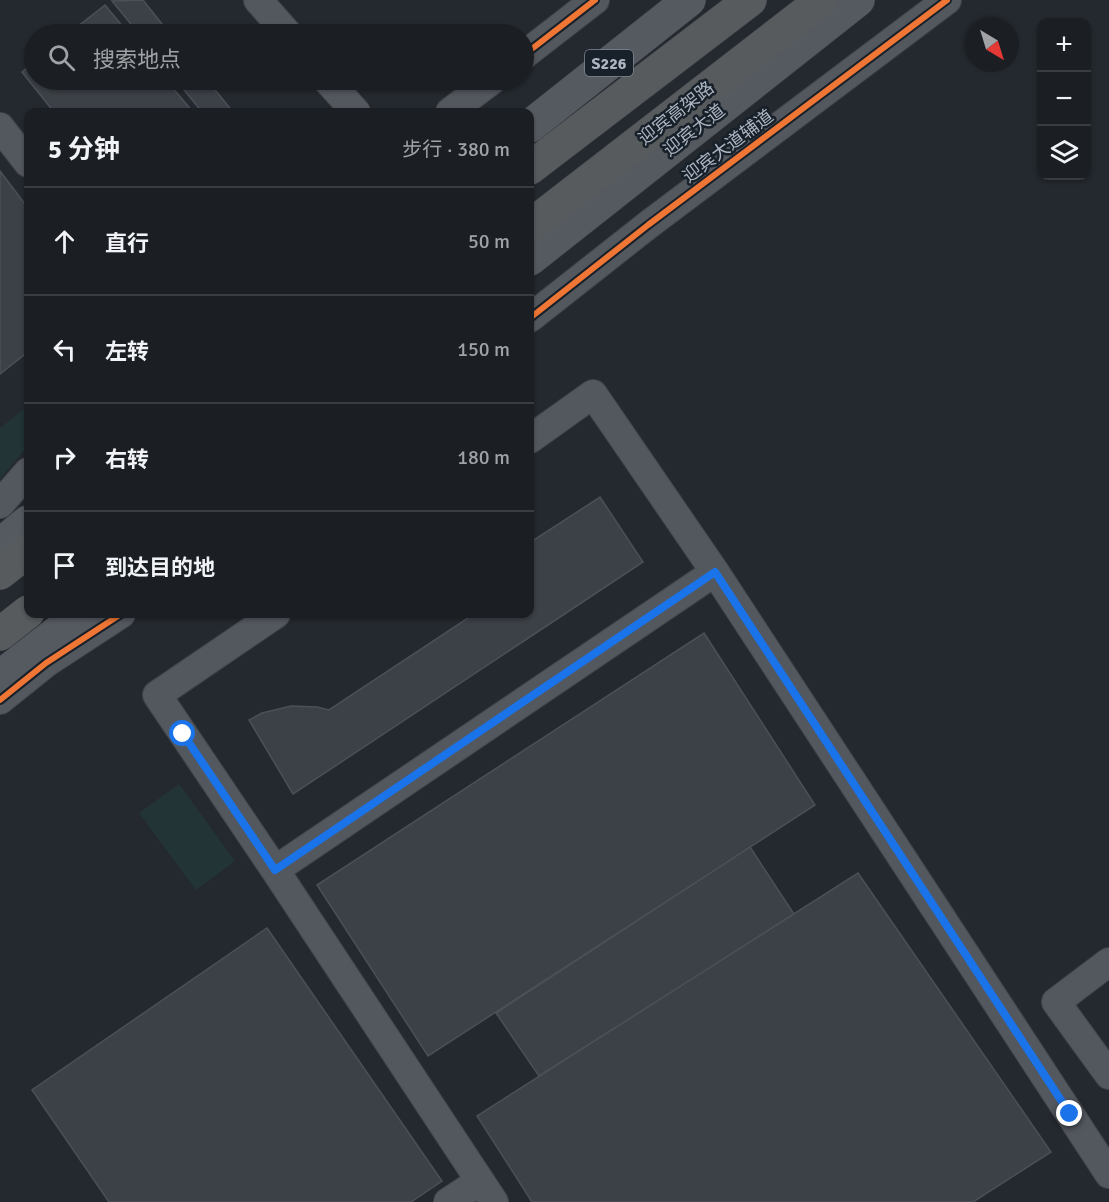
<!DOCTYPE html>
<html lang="zh">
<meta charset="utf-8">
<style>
:root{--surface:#1b1f23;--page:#24272b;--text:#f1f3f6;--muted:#a0a2a6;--line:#393d41}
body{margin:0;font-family:Signika,"Noto Sans SC",sans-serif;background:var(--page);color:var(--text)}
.controls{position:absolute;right:18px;top:18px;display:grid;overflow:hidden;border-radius:12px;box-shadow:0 2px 4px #0004}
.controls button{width:54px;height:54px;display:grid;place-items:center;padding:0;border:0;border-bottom:2px solid var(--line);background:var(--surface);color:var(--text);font:30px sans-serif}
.compass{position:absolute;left:965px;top:18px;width:54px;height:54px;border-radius:50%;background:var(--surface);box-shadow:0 2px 4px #0004;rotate:142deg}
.stop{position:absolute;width:18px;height:18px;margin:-14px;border:4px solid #1a73e8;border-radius:50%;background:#fff}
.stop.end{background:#1a73e8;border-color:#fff;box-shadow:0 2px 6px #0008}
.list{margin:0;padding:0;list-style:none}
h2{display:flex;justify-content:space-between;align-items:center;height:78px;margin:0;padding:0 24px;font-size:26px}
h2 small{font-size:20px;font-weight:400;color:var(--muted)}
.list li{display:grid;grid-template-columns:39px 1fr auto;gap:18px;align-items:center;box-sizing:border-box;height:108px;padding:0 24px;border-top:2px solid var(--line)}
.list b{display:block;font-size:22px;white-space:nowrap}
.list em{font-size:20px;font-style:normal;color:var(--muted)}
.icon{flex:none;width:33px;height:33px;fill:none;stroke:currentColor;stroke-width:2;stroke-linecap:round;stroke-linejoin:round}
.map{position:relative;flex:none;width:1109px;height:1202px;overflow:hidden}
.search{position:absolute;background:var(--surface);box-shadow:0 2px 4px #0004;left:24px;top:24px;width:510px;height:66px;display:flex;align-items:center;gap:15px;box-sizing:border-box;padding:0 21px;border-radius:33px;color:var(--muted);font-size:22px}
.panel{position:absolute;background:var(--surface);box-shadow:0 2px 4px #0004;left:24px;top:108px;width:510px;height:510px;border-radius:12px}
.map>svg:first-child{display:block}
.green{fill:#223435}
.building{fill:#3c4147;stroke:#4b5058;stroke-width:1.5}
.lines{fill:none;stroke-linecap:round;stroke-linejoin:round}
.minor-casing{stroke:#404348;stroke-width:30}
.major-casing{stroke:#41454c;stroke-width:34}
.highway-casing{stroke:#40454b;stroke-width:34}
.minor{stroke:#53575e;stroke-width:28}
.major{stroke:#555960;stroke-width:33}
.highway{stroke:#585b5e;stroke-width:33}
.cycleway-casing{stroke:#182029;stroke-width:10}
.cycleway{stroke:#f07635;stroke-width:6}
.route{stroke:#1a73e8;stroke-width:8}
.labels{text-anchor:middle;stroke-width:5;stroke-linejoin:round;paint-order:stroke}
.shield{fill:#182029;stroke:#808894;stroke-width:1.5}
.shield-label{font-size:16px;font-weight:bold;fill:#acb5c2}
.street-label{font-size:18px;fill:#acb5c2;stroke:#182029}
</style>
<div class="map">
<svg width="1109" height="1202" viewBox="0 0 1109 1202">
<rect width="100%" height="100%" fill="#24292f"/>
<!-- green -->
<path class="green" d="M 28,406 L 28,446 L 0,479 L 0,428 Z
M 179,784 L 235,861 L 196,890 L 139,813 Z"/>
<!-- building -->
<path class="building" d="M 143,0 L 170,34 L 139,34 L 112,1 Z
M 105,5 L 129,34 L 68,34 Z
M 34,62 L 34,80 L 166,80 L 193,112 L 54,112 L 22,72 Z
M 176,80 L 207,80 L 233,112 L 202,112 Z
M 0,171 L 28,208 L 28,352 L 0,374 Z
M 600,497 L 643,562 L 293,794 L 249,720 L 262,713 L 291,706 L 317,707 L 329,710 L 474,614 L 530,614 L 530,533 L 534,540 Z
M 704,633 L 815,805 L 428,1056 L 317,885 Z
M 750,847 L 794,914 L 539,1076 L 496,1013 Z
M 858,873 L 1051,1152 L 973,1202 L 532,1202 L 477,1116 Z
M 267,928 L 442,1181 L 411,1202 L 109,1202 L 32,1090 Z"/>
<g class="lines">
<!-- minor casing -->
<g class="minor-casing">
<path id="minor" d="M 258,0 L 288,34
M 524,55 L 595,0
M 327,80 L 356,112
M 450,112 L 492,80
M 0,127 L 28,163
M 530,318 L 648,225 L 947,0
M 530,439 L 593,394 L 715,572 L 1109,1174
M 0,504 L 28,472
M 276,614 L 157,695 L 275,870 L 494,1202
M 0,700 L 46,663 L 121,614
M 275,870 L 715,572
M 1109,962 L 1056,1002 L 1109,1075
M 448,1202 L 480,1181"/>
</g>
<!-- major casing -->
<g class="major-casing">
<path id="major" d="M 530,126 L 689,0
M 530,259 L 858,0
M 0,545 L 28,522
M 0,677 L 81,614"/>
</g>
<!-- highway casing -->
<g class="highway-casing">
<path id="highway" d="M 530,168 L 750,0
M 530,226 L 822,0
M 0,573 L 28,551
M 0,634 L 28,612"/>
</g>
<!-- minor -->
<use href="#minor" class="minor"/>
<!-- major -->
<use href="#major" class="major"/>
<!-- highway -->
<use href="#highway" class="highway"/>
<!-- cycleway casing -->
<g class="cycleway-casing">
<path id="cycleway" d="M 524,55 L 595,0
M 530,318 L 648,225 L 947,0
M 0,700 L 46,663 L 121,614"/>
</g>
<!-- cycleway -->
<use href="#cycleway" class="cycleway"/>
</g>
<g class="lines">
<!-- route -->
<path class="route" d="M 183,734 L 275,870 L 715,572 L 1070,1114"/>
</g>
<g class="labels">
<!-- shield labels -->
<rect class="shield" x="585" y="50" width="48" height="26" rx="4.5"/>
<g class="shield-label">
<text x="609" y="69">S226</text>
</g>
<!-- street labels -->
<g class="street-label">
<text transform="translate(676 113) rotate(-38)" y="6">迎宾高架路</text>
<text transform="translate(694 130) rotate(-38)" y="6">迎宾大道</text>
<text transform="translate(728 146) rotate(-37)" y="6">迎宾大道辅道</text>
</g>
</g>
</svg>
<div class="controls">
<button>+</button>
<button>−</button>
<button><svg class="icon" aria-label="layers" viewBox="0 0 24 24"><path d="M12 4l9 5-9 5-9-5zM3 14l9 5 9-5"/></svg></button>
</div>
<svg class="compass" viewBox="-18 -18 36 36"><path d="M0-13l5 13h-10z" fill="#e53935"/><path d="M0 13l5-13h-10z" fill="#a0a2a6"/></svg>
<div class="stop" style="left:183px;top:734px"></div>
<div class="stop end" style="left:1070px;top:1114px"></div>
<div class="search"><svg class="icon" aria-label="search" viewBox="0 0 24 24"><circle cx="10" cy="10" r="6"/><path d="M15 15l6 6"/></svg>搜索地点</div>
<section class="panel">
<h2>5 分钟<small>步行 · 380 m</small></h2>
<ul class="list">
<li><svg class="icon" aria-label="ahead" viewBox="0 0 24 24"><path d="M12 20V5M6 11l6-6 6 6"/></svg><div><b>直行</b></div><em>50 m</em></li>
<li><svg class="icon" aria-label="left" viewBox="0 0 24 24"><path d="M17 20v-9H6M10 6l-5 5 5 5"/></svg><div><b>左转</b></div><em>150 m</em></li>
<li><svg class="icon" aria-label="right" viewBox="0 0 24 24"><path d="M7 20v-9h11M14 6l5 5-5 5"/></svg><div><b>右转</b></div><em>180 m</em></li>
<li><svg class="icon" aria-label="arrive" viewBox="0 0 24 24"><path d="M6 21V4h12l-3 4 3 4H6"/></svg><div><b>到达目的地</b></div></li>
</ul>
</section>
</div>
